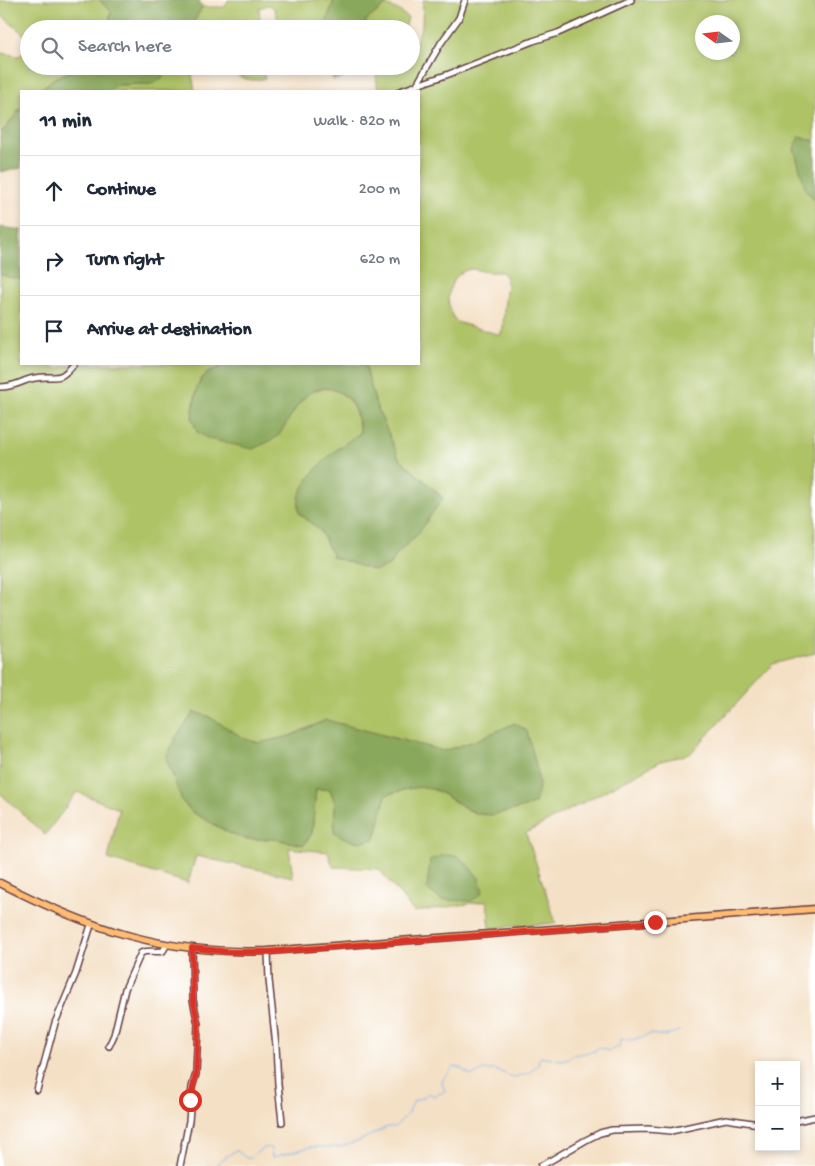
<!DOCTYPE html>
<meta charset="utf-8">
<style>
:root{--surface:#fff;--page:#f2f2f3;--text:#1f2937;--muted:#747a83;--line:#e0e1e3}
body{margin:0;font-family:"Gochi Hand",sans-serif;background:var(--page);color:var(--text)}
.controls{position:absolute;right:15px;bottom:15px;display:grid;overflow:hidden;border-radius:0px;box-shadow:0 2px 8px #0003}
.controls button{width:45px;height:45px;display:grid;place-items:center;padding:0;border:0;border-bottom:1px solid var(--line);background:var(--surface);color:var(--text);font:25px sans-serif}
.compass{position:absolute;left:695px;top:15px;width:45px;height:45px;border-radius:50%;background:var(--surface);box-shadow:0 2px 8px #0003;rotate:284deg}
.stop{position:absolute;width:15px;height:15px;margin:-11px;border:4px solid #d93025;border-radius:50%;background:#fff}
.stop.end{background:#d93025;border-color:#fff;box-shadow:0 1px 5px #0008}
.list{margin:0;padding:0;list-style:none}
h2{display:flex;justify-content:space-between;align-items:center;height:65px;margin:0;padding:0 20px;font-size:21px}
h2 small{font-size:16px;font-weight:400;color:var(--muted)}
.list li{display:grid;grid-template-columns:32px 1fr auto;gap:15px;align-items:center;box-sizing:border-box;height:70px;padding:0 20px;border-top:1px solid var(--line)}
.list b{display:block;font-size:19px;white-space:nowrap}
.list em{font-size:16px;font-style:normal;color:var(--muted)}
.icon{flex:none;width:28px;height:28px;fill:none;stroke:currentColor;stroke-width:2;stroke-linecap:round;stroke-linejoin:round}
.map{position:relative;flex:none;width:815px;height:1166px;overflow:hidden}
.search{position:absolute;background:var(--surface);box-shadow:0 2px 8px #0003;left:20px;top:20px;width:400px;height:55px;display:flex;align-items:center;gap:12px;box-sizing:border-box;padding:0 18px;border-radius:28px;color:var(--muted);font-size:19px}
.panel{position:absolute;background:var(--surface);box-shadow:0 2px 8px #0003;left:20px;top:90px;width:400px;height:275px;border-radius:0px}
.map>svg:first-child{display:block}
.green{fill:#aec266;stroke:#7c7048;fill-rule:evenodd}
.forest{fill:#8aa85b;stroke:#6a6443}
.lines{fill:none;stroke-linecap:round;stroke-linejoin:round}
.stream{stroke:#7eb8ef;stroke-width:1}
.minor-casing{stroke:#643c42;stroke-width:8}
.major-casing{stroke:#643c42;stroke-width:9}
.minor{stroke:#fff;stroke-width:5}
.major{stroke:#febb71;stroke-width:6}
.route{stroke:#d93025;stroke-width:6}
</style>
<div class="map">
<svg width="815" height="1166" viewBox="0 0 815 1166">
<rect width="100%" height="100%" fill="#fff"/>
<filter id="ink" filterUnits="userSpaceOnUse"><feTurbulence type="fractalNoise" baseFrequency=".02" numOctaves="2"/><feDisplacementMap in="SourceGraphic" scale="10" xChannelSelector="R" yChannelSelector="G"/><feConvolveMatrix kernelMatrix="1 2 1 2 8 2 1 2 1" color-interpolation-filters="sRGB"/></filter>
<filter id="wash" filterUnits="userSpaceOnUse"><feTurbulence type="fractalNoise" baseFrequency=".0096" numOctaves="4" result="noise"/><feDisplacementMap in="SourceGraphic" scale="20" xChannelSelector="R" yChannelSelector="G"/><feGaussianBlur stdDeviation="1.12" result="paint"/><feColorMatrix in="noise" values="0 0 0 0 0 0 0 0 0 0 0 0 0 0 0 0 0 1.4 0 .05"/><feComposite in="paint" operator="in"/></filter>
<g filter="url(#wash)">
<rect width="100%" height="100%" fill="#f4e0c5"/>
<!-- green -->
<path class="green" d="M 0,0 L 99,0 L 111,12 L 108,29 L 29,29 L 29,66 L 81,66 L 53,79 L 39,91 L 21,91 L 21,107 L 4,130 L 0,132 L 0,53 L 19,56 L 25,51 L 27,37 L 0,14 Z
M 228,0 L 334,0 L 324,29 L 281,29 L 274,8 L 269,5 L 259,8 L 260,20 L 262,29 L 200,29 L 192,25 L 202,7 L 225,7 Z
M 423,0 L 815,0 L 815,141 L 799,136 L 806,190 L 815,200 L 815,653 L 773,664 L 690,754 L 661,761 L 526,833 L 556,923 L 490,928 L 487,901 L 414,912 L 379,869 L 333,867 L 328,852 L 289,848 L 293,877 L 196,856 L 188,883 L 108,859 L 119,809 L 77,792 L 45,835 L 0,793 L 0,274 L 11,278 L 21,279 L 21,364 L 53,364 L 54,369 L 76,364 L 222,364 C 217,370 210,370 205,375 C 194,385 194,405 192,418 L 278,436 C 286,424 292,410 301,399 C 307,393 313,390 321,389 C 347,386 358,411 360,433 L 336,450 L 299,513 L 320,530 L 333,557 L 389,566 L 397,554 L 417,535 L 443,498 L 399,458 L 376,405 L 365,364 L 419,364 L 419,91 L 378,91 L 375,66 L 411,66 L 411,55 L 422,25 ZM 702,22 L 732,22 L 732,52 L 702,52 ZM 472,269 L 487,272 L 502,272 L 506,278 L 507,285 L 504,307 L 503,328 L 500,335 L 457,322 C 441,306 448,271 472,269 ZM 208,716 L 245,739 L 259,743 L 290,736 L 326,720 L 443,751 L 472,742 L 515,723 L 535,803 C 522,808 488,818 475,813 C 457,806 443,790 424,787 C 411,785 397,791 386,795 L 375,839 L 334,832 L 335,803 L 330,789 L 316,789 L 312,833 L 304,845 L 275,839 L 246,839 L 231,834 L 192,812 L 182,801 Z
M 386,5 L 398,10 L 408,18 L 405,29 L 364,29 L 366,20 Z
M 169,66 L 189,66 L 191,69 L 195,91 L 109,91 L 115,85 L 151,84 L 161,80 Z
M 223,66 L 261,66 L 265,78 C 247,84 238,76 223,66 Z"/>
<!-- forest -->
<path class="forest" d="M 99,0 L 199,0 L 202,7 L 190,29 L 108,29 L 111,12 Z
M 334,0 L 387,0 L 386,5 L 366,20 L 364,29 L 324,29 Z
M 81,66 L 169,66 L 161,80 L 151,84 L 115,85 L 109,91 L 39,91 L 53,79 Z
M 330,66 L 352,66 L 344,78 L 333,80 Z
M 21,107 L 21,168 L 0,172 L 0,132 L 4,130 Z
M 799,136 L 815,141 L 815,200 L 806,190 L 794,149 Z
M 0,227 L 21,230 L 21,279 L 11,278 L 0,274 Z
M 222,364 L 290,364 L 292,365 L 365,364 L 376,405 L 399,458 L 443,498 L 417,535 L 397,554 L 389,566 L 375,571 L 333,557 L 320,530 L 299,513 C 299,508 298,502 299,497 C 309,469 337,449 360,433 C 359,418 355,401 341,393 C 312,377 299,403 286,424 C 283,428 280,434 277,437 C 270,442 260,445 253,449 L 209,439 L 197,432 L 192,418 L 197,387 L 205,375 L 219,368 Z
M 194,712 L 208,716 L 245,739 L 259,743 L 290,736 L 326,720 L 443,751 L 472,742 L 515,723 L 527,731 L 538,773 L 539,788 L 535,803 L 522,808 L 492,815 L 477,814 L 436,790 L 422,787 L 407,789 L 386,795 L 375,839 C 357,844 350,842 334,832 L 335,803 L 330,789 L 316,789 L 312,833 L 304,845 L 275,839 L 245,839 L 231,834 L 192,812 L 182,801 L 166,758 L 176,737 Z
M 444,855 L 458,856 L 469,866 L 479,878 L 483,892 L 472,901 L 441,900 L 427,889 L 430,860 Z"/>
<g class="lines">
<!-- stream -->
<path class="stream" d="M 206,1166 L 213,1166
M 222,1166 L 217,1163 L 236,1150 L 246,1158 L 251,1158 C 257,1152 262,1146 271,1148 L 272,1157 L 274,1157 L 310,1147 L 339,1147 L 357,1142 L 387,1127 L 395,1127 L 408,1113 L 414,1101 L 424,1097 L 428,1093 L 435,1096 L 445,1091 L 442,1083 L 443,1079 L 454,1067 L 460,1068 L 470,1075 L 474,1075 L 484,1070 L 495,1070 L 514,1077 L 529,1073 L 539,1064 L 538,1060 L 541,1057 L 547,1057 L 560,1060 L 570,1058 L 573,1055 L 595,1051 L 598,1047 L 608,1051 L 619,1047 L 621,1039 L 632,1040 L 650,1034 L 665,1036 L 679,1031"/>
</g>
</g>
<g filter="url(#ink)">
<g class="lines">
<!-- minor casing -->
<g class="minor-casing">
<path id="minor" d="M 416,86 L 441,43 L 459,18 L 465,0
M 400,91 L 449,74 L 533,41 L 558,33 L 631,0
M 0,387 C 16,387 22,380 35,378 C 57,374 57,384 74,364
M 268,951 L 269,980 L 276,1046 L 278,1084 L 282,1122
M 109,1046 L 114,1035 L 125,989 L 141,953 C 148,949 155,953 163,951 L 166,946
M 37,1090 L 55,1023 L 76,973 L 91,925
M 796,1121 L 815,1117
M 180,1166 L 189,1121 L 192,1087 L 196,1074 L 198,1024 L 193,1000 L 192,948
M 541,1166 L 586,1140 L 600,1133 L 612,1130 L 648,1129 L 671,1131 L 726,1119 L 759,1124"/>
</g>
<!-- major casing -->
<g class="major-casing">
<path id="major" d="M 0,883 C 90,929 166,955 268,951 L 815,909"/>
</g>
<!-- minor -->
<use href="#minor" class="minor"/>
<!-- major -->
<use href="#major" class="major"/>
</g>
</g>
<g class="lines" filter="url(#ink)">
<!-- route -->
<path class="route" d="M 190,1100 L 196,1074 L 198,1024 L 193,1000 L 192,948 L 230,952 L 268,952 L 655,922"/>
</g>
</svg>
<div class="controls">
<button>+</button>
<button>−</button>
</div>
<svg class="compass" viewBox="-18 -18 36 36"><path d="M0-13l5 13h-10z" fill="#e53935"/><path d="M0 13l5-13h-10z" fill="#747a83"/></svg>
<div class="stop" style="left:190px;top:1100px"></div>
<div class="stop end" style="left:655px;top:922px"></div>
<div class="search"><svg class="icon" aria-label="search" viewBox="0 0 24 24"><circle cx="10" cy="10" r="6"/><path d="M15 15l6 6"/></svg>Search here</div>
<section class="panel">
<h2>11 min<small>Walk · 820 m</small></h2>
<ul class="list">
<li><svg class="icon" aria-label="ahead" viewBox="0 0 24 24"><path d="M12 20V5M6 11l6-6 6 6"/></svg><div><b>Continue</b></div><em>200 m</em></li>
<li><svg class="icon" aria-label="right" viewBox="0 0 24 24"><path d="M7 20v-9h11M14 6l5 5-5 5"/></svg><div><b>Turn right</b></div><em>620 m</em></li>
<li><svg class="icon" aria-label="arrive" viewBox="0 0 24 24"><path d="M6 21V4h12l-3 4 3 4H6"/></svg><div><b>Arrive at destination</b></div></li>
</ul>
</section>
</div>
